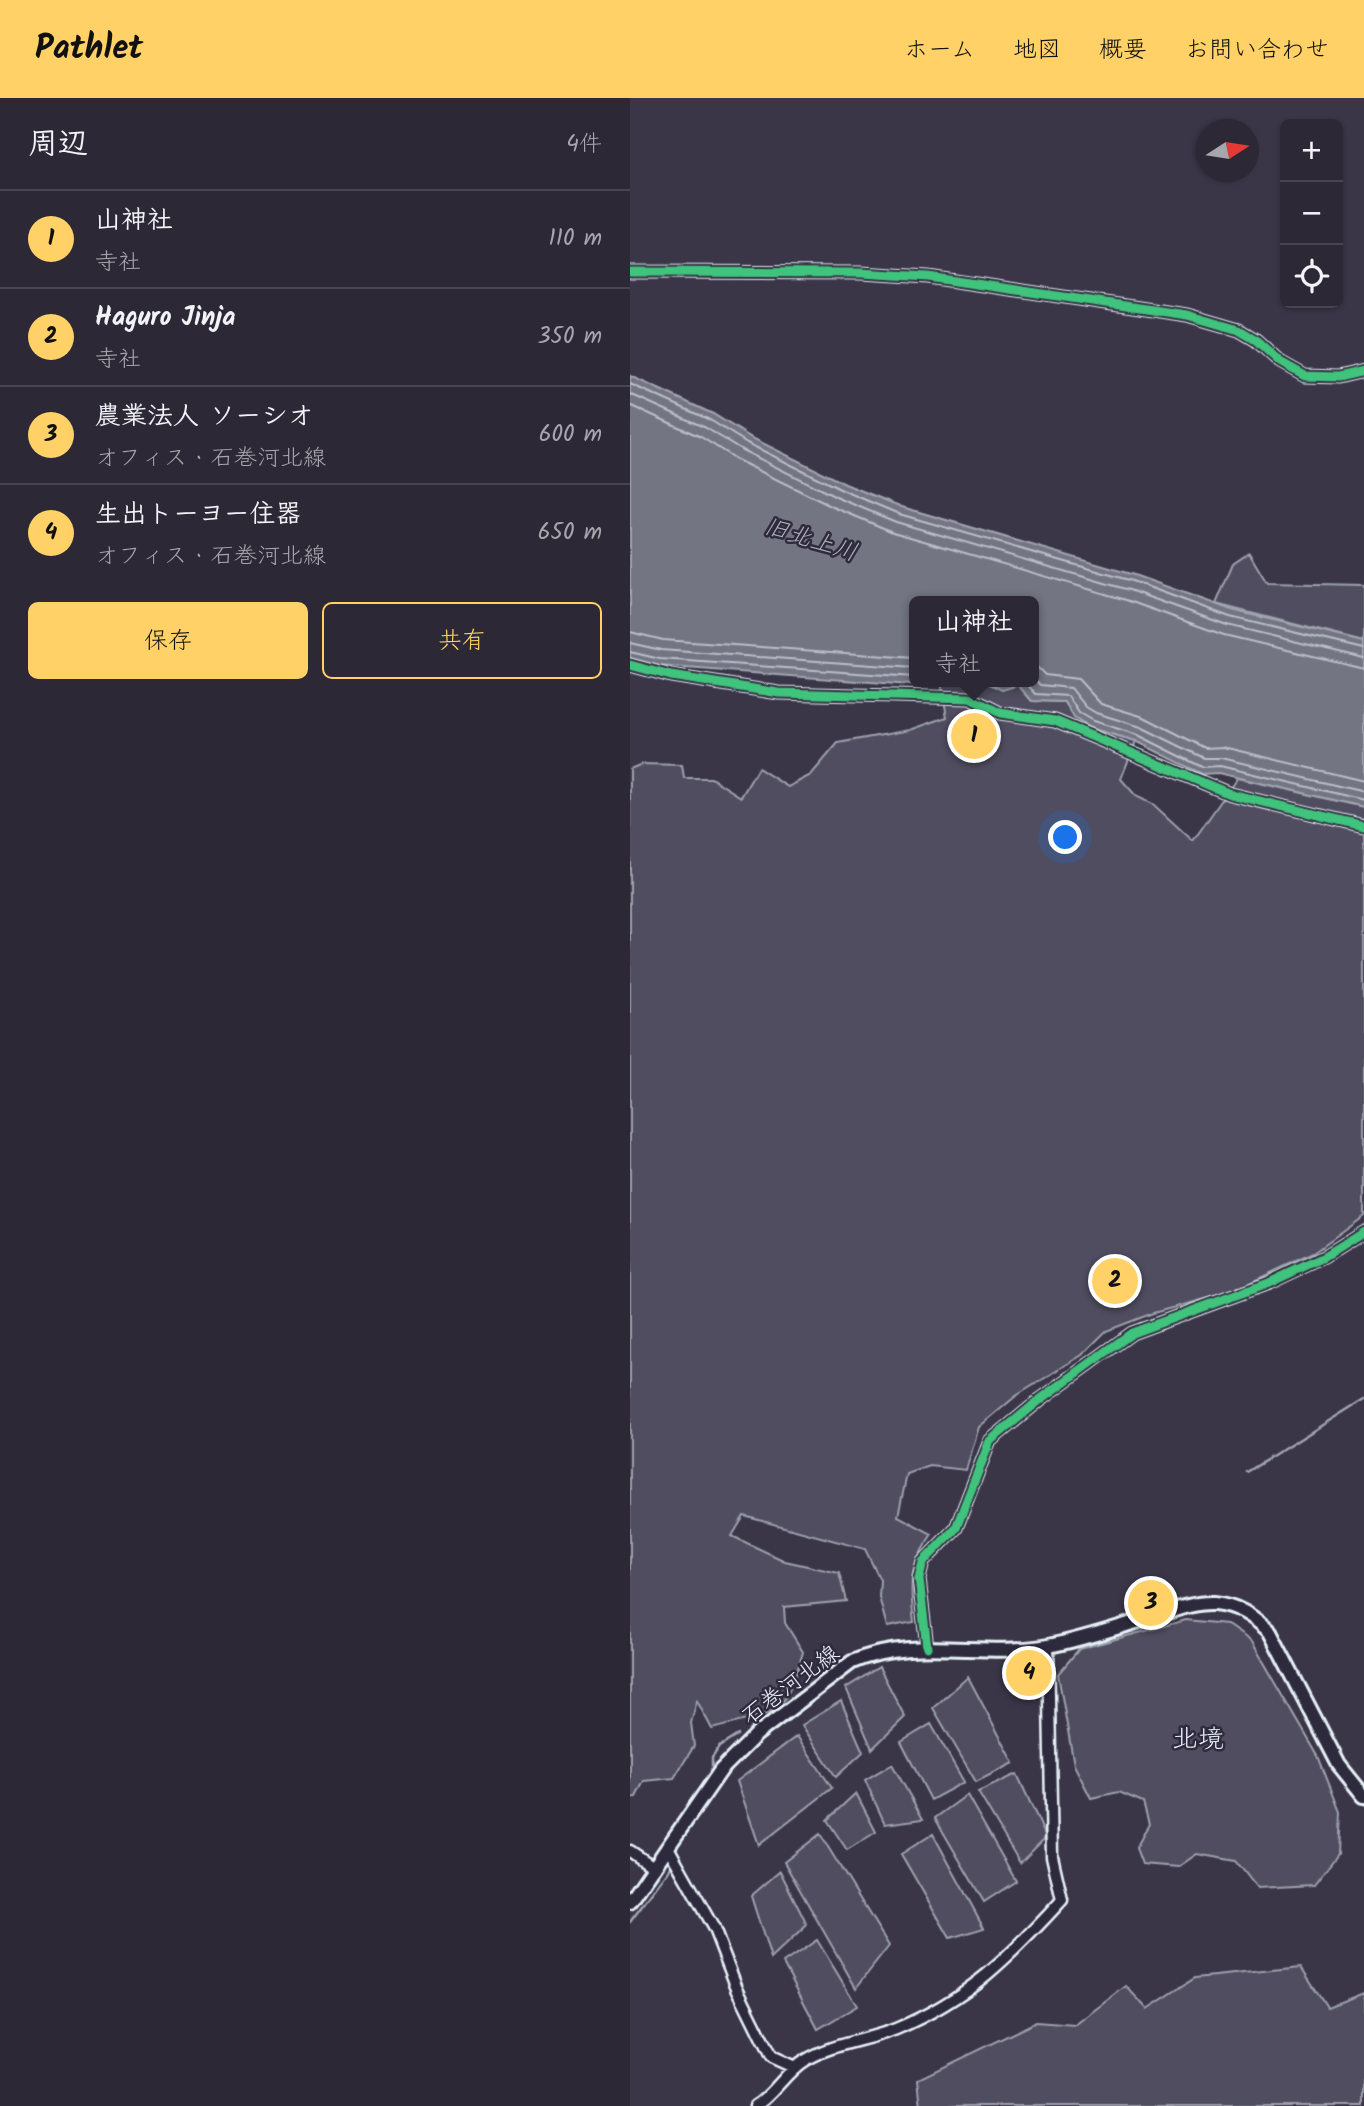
<!DOCTYPE html>
<html lang="ja">
<meta charset="utf-8">
<style>
:root{--surface:#2c2836;--page:#383442;--text:#f1f3f6;--muted:#a6a6ad;--line:#484451;--accent:#ffd166}
body{margin:0;font-family:Kalam,"Klee One",sans-serif;background:var(--page);color:var(--text)}
.controls{position:absolute;right:21px;top:21px;display:grid;overflow:hidden;border-radius:10px;box-shadow:0 2px 5px #0004}
.controls button{width:63px;height:63px;display:grid;place-items:center;padding:0;border:0;border-bottom:2px solid var(--line);background:var(--surface);color:var(--text);font:35px sans-serif}
.compass{position:absolute;left:566px;top:21px;width:63px;height:63px;border-radius:50%;background:var(--surface);box-shadow:0 2px 5px #0004;rotate:78deg}
.you{position:absolute;left:436px;top:740px;width:24px;height:24px;margin:-18px;border:5px solid #fff;border-radius:50%;background:#1a73e8;box-shadow:0 0 0 10px #1a73e833}
.badge{display:grid;place-items:center;width:46px;height:46px;border-radius:50%;background:var(--accent);color:#111;font-size:23px;font-weight:700}
.pin{position:absolute;translate:-50% -50%;border:4px solid #fff;box-shadow:0 2px 7px #0006}
.popup{position:absolute;left:279px;top:498px;width:130px;height:91px;box-sizing:border-box;display:grid;place-content:center;border-radius:10px;background:var(--surface);filter:drop-shadow(0 2px 5px #0005);font-size:23px;white-space:nowrap;color:var(--muted)}
.popup b{font-size:26px;color:var(--text)}
.popup::after{content:'';position:absolute;left:50%;top:100%;margin-left:-14px;border:14px solid transparent;border-top-color:var(--surface)}
.list{margin:0;padding:0;list-style:none}
h2{display:flex;justify-content:space-between;align-items:center;height:91px;margin:0;padding:0 28px;font-size:30px}
h2 small{font-size:23px;font-weight:400;color:var(--muted)}
.list li{display:grid;grid-template-columns:46px 1fr auto;gap:21px;align-items:center;box-sizing:border-box;height:98px;padding:0 28px;border-top:2px solid var(--line)}
.list b{display:block;font-size:26px;white-space:nowrap}
.list p{margin:0;font-size:23px;white-space:nowrap;color:var(--muted)}
.list em{font-size:23px;font-style:normal;color:var(--muted)}
.actions{display:flex;gap:14px;padding:21px 28px}
.actions a{flex:1;padding:16px 0;border:2px solid var(--accent);border-radius:10px;text-align:center;font-size:24px;color:var(--accent)}
.actions .main{background:var(--accent);color:#111}
.icon{flex:none;width:38px;height:38px;fill:none;stroke:currentColor;stroke-width:2;stroke-linecap:round;stroke-linejoin:round}
.map{position:relative;flex:none;width:734px;height:2008px;overflow:hidden}
header{display:flex;align-items:center;gap:42px;box-sizing:border-box;height:98px;padding:0 35px;background:var(--accent);color:#111}
header strong{font-size:33px}
nav{display:flex;gap:38px;margin-inline-start:auto;font-size:24px}
main{display:flex}
aside{flex:1;background:var(--surface)}
.map>svg:first-child{display:block}
.green{fill:#504e5f;stroke:#9ca0ac;stroke-width:2}
.water{fill:#737482;stroke:#a2a6b1;stroke-width:2}
.lines{fill:none;stroke-linecap:round;stroke-linejoin:round}
.shore{stroke:#b9bfc9;stroke-width:2}
.stream{stroke:#a2a6b1;stroke-width:2.5}
.minor-casing{stroke:#e8f1f8;stroke-width:15}
.major-casing{stroke:#e8f1f8;stroke-width:18}
.minor{stroke:#2f2a3d;stroke-width:10}
.major{stroke:#2f2a3d;stroke-width:12}
.cycleway-casing{stroke:#2f2a3d;stroke-width:13}
.cycleway{stroke:#40c37c;stroke-width:9}
.labels{text-anchor:middle;stroke-width:5;stroke-linejoin:round;paint-order:stroke}
.street-label{font-size:23px;fill:#e8f1f8;stroke:#2f2a3d}
.water-label{font-size:24px;font-style:italic;fill:#aeb2bd;stroke:#2f2a3d}
.quarter-label{font-size:26px;fill:#e8f1f8;stroke:#2f2a3d}
</style>
<header>
<strong>Pathlet</strong>
<nav><a>ホーム</a><a>地図</a><a>概要</a><a>お問い合わせ</a></nav>
</header>
<main>
<aside>
<h2>周辺<small>4件</small></h2>
<ul class="list">
<li><span class="badge">1</span><div><b>山神社</b><p>寺社</p></div><em>110 m</em></li>
<li><span class="badge">2</span><div><b>Haguro Jinja</b><p>寺社</p></div><em>350 m</em></li>
<li><span class="badge">3</span><div><b>農業法人 ソーシオ</b><p>オフィス · 石巻河北線</p></div><em>600 m</em></li>
<li><span class="badge">4</span><div><b>生出トーヨー住器</b><p>オフィス · 石巻河北線</p></div><em>650 m</em></li>
</ul>
<div class="actions"><a class="main">保存</a><a>共有</a></div>
</aside>
<div class="map">
<svg width="734" height="2008" viewBox="0 0 734 2008">
<rect width="100%" height="100%" fill="#3a3648"/>
<filter id="ink" filterUnits="userSpaceOnUse"><feTurbulence type="fractalNoise" baseFrequency=".0143" numOctaves="2"/><feDisplacementMap in="SourceGraphic" scale="14" xChannelSelector="R" yChannelSelector="G"/><feConvolveMatrix kernelMatrix="1 2 1 2 8 2 1 2 1" color-interpolation-filters="sRGB"/></filter>
<g filter="url(#ink)">
<!-- green -->
<path class="green" d="M 619,455 L 637,485 L 734,487 L 734,544 L 586,506 L 603,466 Z
M 311,584 L 356,584 L 372,592 L 388,587 L 402,603 L 435,604 C 450,632 477,635 506,643 L 491,681 L 506,698 L 524,707 L 563,743 L 607,680 L 734,709 L 734,1118 L 683,1155 L 598,1195 L 523,1215 L 476,1233 L 452,1257 L 386,1298 L 349,1329 L 336,1372 L 300,1368 L 277,1376 L 268,1418 L 302,1436 C 279,1470 279,1484 284,1524 L 257,1529 L 249,1499 L 250,1482 L 235,1451 L 114,1418 L 102,1438 L 155,1463 L 209,1475 L 216,1503 L 154,1509 L 155,1525 L 173,1554 C 153,1622 147,1613 82,1631 L 67,1603 L 61,1625 L 64,1648 L 44,1680 L 14,1683 L 6,1699 L 0,1700 L 0,671 L 12,666 L 52,667 L 54,680 L 81,680 L 111,699 L 128,670 L 158,689 L 181,677 L 208,645 L 280,632 L 317,619 Z
M 556,1522 L 596,1526 L 622,1544 L 688,1658 L 710,1714 L 708,1756 L 684,1787 L 627,1790 L 606,1763 L 567,1756 L 548,1769 L 512,1766 L 506,1750 L 519,1726 L 513,1704 L 489,1694 L 461,1700 L 444,1667 L 428,1576 L 449,1551 Z
M 249,1569 L 275,1619 L 242,1651 L 216,1590 Z
M 338,1579 L 384,1665 L 346,1684 L 303,1610 Z
M 211,1603 L 233,1654 L 206,1679 L 172,1627 Z
M 301,1626 L 334,1684 L 301,1702 L 271,1644 Z
M 167,1638 L 202,1690 L 129,1747 L 107,1683 Z
M 262,1666 L 293,1721 L 255,1726 L 235,1682 Z
M 387,1676 L 416,1739 L 390,1765 L 348,1694 Z
M 226,1695 L 246,1734 L 217,1752 L 197,1722 Z
M 337,1697 L 386,1783 L 354,1804 L 305,1720 Z
M 190,1736 L 259,1848 L 226,1890 L 154,1764 Z
M 303,1736 L 354,1830 L 320,1840 L 271,1756 Z
M 150,1773 L 177,1827 L 141,1861 L 121,1798 Z
M 187,1842 L 227,1908 L 188,1931 L 153,1865 Z
M 671,1869 L 697,1909 L 734,1895 L 734,2008 L 291,2008 L 288,1981 L 406,1924 L 445,1927 L 496,1888 L 517,1911 L 565,1880 Z"/>
<!-- water -->
<path class="water" d="M 0,278 L 83,316 L 120,339 L 215,386 L 272,409 L 504,477 L 602,512 L 734,544 L 734,709 L 588,675 L 572,676 L 506,643 L 460,630 L 444,620 L 435,604 L 402,603 L 388,587 L 372,592 L 356,584 L 404,584 L 404,503 L 284,503 L 284,584 L 314,584 L 281,587 L 29,568 L 0,560 Z"/>
<g class="lines">
<!-- shore -->
<path class="shore" d="M 0,286 L 80,322 L 117,345 L 212,392 L 269,416 L 502,483 L 600,519 L 734,551
M 0,296 L 76,330 L 112,352 L 208,400 L 266,424 L 499,492 L 597,527 L 734,560
M 0,307 L 71,339 L 107,362 L 203,409 L 263,434 L 496,502 L 594,537 L 734,570
M 0,534 L 33,542 L 284,560
M 0,545 L 31,552 L 284,570
M 0,554 L 30,561 L 284,579
M 404,566 L 415,577 L 448,581 L 471,606 L 514,619 L 575,650 L 593,649 L 734,683
M 404,580 L 410,587 L 441,590 L 456,609 L 466,615 L 511,629 L 574,660 L 591,660 L 734,694
M 395,584 L 406,596 L 438,598 L 449,615 L 463,623 L 508,637 L 572,669 L 590,668 L 734,702"/>
<!-- stream -->
<path class="stream" d="M 617,1374 L 734,1301
M 55,1714 L 82,1672 L 82,1660 L 89,1649 L 108,1637
M 0,1824 L 42,1768"/>
<!-- minor casing -->
<g class="minor-casing">
<path id="minor" d="M 0,174 L 231,175 L 298,179 L 557,217 L 609,232 L 626,242 L 650,264 L 675,278 L 708,279 L 734,273
M 0,567 L 41,578 L 149,595 L 340,600 L 370,615 L 425,623 L 600,696 L 734,728
M 297,1549 L 289,1481 L 293,1464 L 326,1430 L 360,1343 L 411,1301 L 502,1235 L 639,1185 L 694,1159 L 734,1134
M 39,1751 L 84,1831 L 107,1890 L 141,1959 L 165,1970
M 0,1753 L 25,1770
M 125,2008 C 145,1996 155,1974 175,1962 C 203,1945 236,1943 266,1931 C 338,1901 380,1859 432,1802 L 422,1758 L 418,1548"/>
</g>
<!-- major casing -->
<g class="major-casing">
<path id="major" d="M 0,1804 L 91,1672 L 127,1636 L 222,1564 C 285,1537 353,1560 418,1548 C 455,1541 491,1528 526,1518 C 544,1512 565,1504 584,1505 C 607,1507 623,1518 640,1534 L 709,1667 L 734,1698"/>
</g>
<!-- minor -->
<use href="#minor" class="minor"/>
<!-- major -->
<use href="#major" class="major"/>
<!-- cycleway casing -->
<g class="cycleway-casing">
<path id="cycleway" d="M 0,174 L 231,175 L 298,179 L 557,217 L 609,232 L 626,242 L 650,264 L 675,278 L 708,279 L 734,273
M 0,567 L 41,578 L 149,595 L 340,600 L 370,615 L 425,623 L 600,696 L 734,728
M 297,1549 L 289,1481 L 293,1464 L 326,1430 L 360,1343 L 411,1301 L 502,1235 L 639,1185 L 694,1159 L 734,1134"/>
</g>
<!-- cycleway -->
<use href="#cycleway" class="cycleway"/>
</g>
</g>
<g class="labels">
<!-- street labels -->
<g class="street-label">
<text transform="translate(160 1586) rotate(-37)" y="8">石巻河北線</text>
</g>
<!-- water labels -->
<g class="water-label">
<text transform="translate(181 441) rotate(17)" y="8">旧北上川</text>
</g>
<!-- quarter labels -->
<g class="quarter-label">
<text x="568" y="1649">北境</text>
</g>
</g>
</svg>
<div class="controls">
<button>+</button>
<button>−</button>
<button><svg class="icon" aria-label="locate" viewBox="0 0 24 24"><circle cx="12" cy="12" r="6"/><path d="M12 2v4M12 18v4M2 12h4M18 12h4"/></svg></button>
</div>
<svg class="compass" viewBox="-18 -18 36 36"><path d="M0-13l5 13h-10z" fill="#e53935"/><path d="M0 13l5-13h-10z" fill="#a6a6ad"/></svg>
<div class="you"></div>
<div class="pin badge" style="left:344px;top:638px">1</div>
<div class="popup"><b>山神社</b>寺社</div>
<div class="pin badge" style="left:485px;top:1183px">2</div>
<div class="pin badge" style="left:521px;top:1505px">3</div>
<div class="pin badge" style="left:399px;top:1575px">4</div>
</div>
</main>
